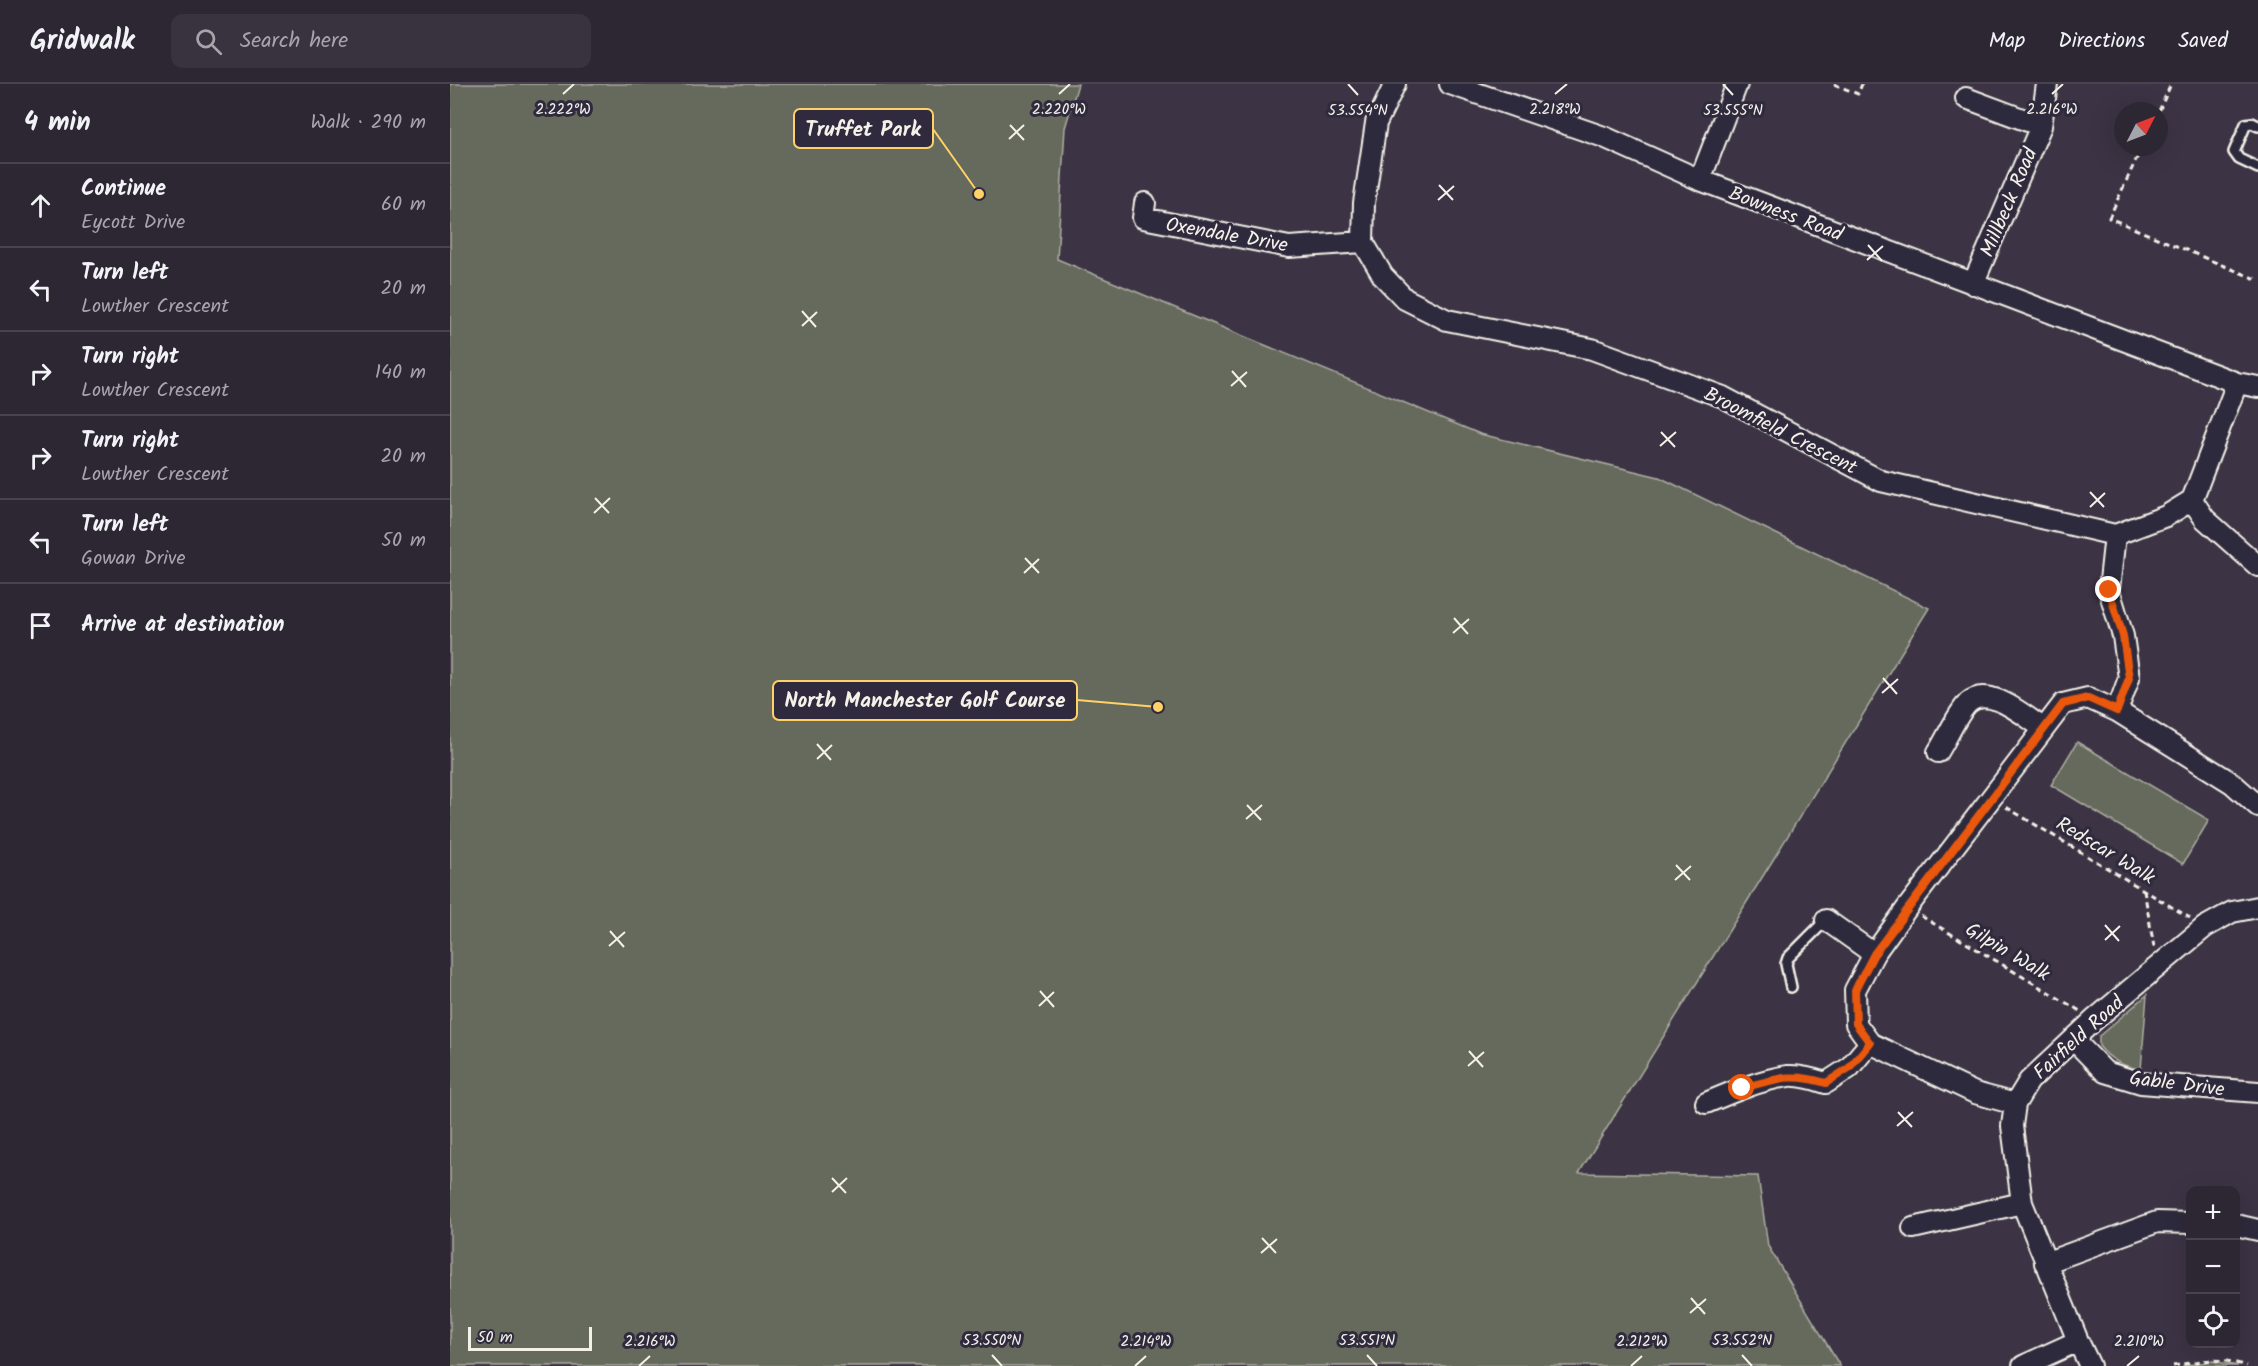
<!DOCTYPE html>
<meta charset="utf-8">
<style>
:root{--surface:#2d2633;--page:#39323f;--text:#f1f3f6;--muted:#a7a5ac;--line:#48434e}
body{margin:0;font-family:Kalam,sans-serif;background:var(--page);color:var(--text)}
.controls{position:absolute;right:18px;bottom:18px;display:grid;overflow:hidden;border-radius:12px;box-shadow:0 6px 24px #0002}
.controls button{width:54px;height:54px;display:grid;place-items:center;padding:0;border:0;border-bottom:2px solid var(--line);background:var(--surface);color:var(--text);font:30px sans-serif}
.compass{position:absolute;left:1664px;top:18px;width:54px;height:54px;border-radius:50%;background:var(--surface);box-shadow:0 6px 24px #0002;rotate:48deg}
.scale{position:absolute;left:18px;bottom:15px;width:124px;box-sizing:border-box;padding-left:6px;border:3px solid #f4f1e8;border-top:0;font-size:16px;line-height:21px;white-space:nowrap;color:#f4f1e8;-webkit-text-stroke:4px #2f2a3d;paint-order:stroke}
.stop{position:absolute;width:18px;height:18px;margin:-14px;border:4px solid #ea580c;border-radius:50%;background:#fff}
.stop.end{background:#ea580c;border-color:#fff;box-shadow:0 2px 6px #0008}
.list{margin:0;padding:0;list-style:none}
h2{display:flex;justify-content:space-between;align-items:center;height:78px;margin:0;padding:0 24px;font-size:26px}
h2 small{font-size:20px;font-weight:400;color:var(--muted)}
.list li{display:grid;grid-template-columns:39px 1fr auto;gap:18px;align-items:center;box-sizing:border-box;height:84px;padding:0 24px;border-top:2px solid var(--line)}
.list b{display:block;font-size:22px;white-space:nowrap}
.list p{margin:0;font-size:20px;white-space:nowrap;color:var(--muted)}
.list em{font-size:20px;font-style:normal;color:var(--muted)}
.icon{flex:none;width:33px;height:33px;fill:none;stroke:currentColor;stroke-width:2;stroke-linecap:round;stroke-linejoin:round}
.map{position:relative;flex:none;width:1808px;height:1282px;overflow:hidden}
header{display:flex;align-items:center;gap:36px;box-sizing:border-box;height:84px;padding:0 30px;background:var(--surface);border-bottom:2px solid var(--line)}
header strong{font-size:28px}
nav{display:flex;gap:33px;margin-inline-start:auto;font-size:21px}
.search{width:420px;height:54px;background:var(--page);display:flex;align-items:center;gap:15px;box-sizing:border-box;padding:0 21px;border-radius:12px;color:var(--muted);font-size:22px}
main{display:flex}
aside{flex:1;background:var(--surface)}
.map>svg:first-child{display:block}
.green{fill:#666a5c;stroke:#adaea2;stroke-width:1.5}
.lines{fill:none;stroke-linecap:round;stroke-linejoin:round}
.service-casing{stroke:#f4f1e8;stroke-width:14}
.minor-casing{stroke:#f4f1e8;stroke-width:24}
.path{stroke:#f4f1e8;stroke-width:3;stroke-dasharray:6 4.5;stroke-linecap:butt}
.service{stroke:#2f2a3d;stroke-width:9}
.minor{stroke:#2f2a3d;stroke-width:20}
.route{stroke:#ea580c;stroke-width:8}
.ticks{fill:none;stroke:#f4f1e8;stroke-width:2}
.labels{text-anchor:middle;stroke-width:6;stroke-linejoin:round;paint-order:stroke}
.street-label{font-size:20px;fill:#f4f1e8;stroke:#2f2a3d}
.ticks-label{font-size:15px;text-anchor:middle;fill:#f4f1e8;stroke:#2f2a3d;stroke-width:6;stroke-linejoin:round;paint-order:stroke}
.leader{fill:none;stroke:#ffd166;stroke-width:2}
.callout-dot{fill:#ffd166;stroke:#2f2a3d;stroke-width:2}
.callout{fill:#2f2a3d;stroke:#ffd166;stroke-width:2}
.callout-label{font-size:21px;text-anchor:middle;font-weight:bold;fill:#f4f1e8}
</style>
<header>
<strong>Gridwalk</strong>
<div class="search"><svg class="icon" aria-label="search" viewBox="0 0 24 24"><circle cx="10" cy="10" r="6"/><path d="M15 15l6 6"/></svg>Search here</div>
<nav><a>Map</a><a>Directions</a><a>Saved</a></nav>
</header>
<main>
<aside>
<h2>4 min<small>Walk · 290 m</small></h2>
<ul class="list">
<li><svg class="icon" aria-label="ahead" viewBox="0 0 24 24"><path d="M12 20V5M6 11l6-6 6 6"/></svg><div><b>Continue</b><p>Eycott Drive</p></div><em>60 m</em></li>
<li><svg class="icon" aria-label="left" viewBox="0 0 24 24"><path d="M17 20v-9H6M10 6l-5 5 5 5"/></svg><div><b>Turn left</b><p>Lowther Crescent</p></div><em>20 m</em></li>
<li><svg class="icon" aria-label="right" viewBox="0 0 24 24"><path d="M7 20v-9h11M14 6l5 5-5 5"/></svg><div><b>Turn right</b><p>Lowther Crescent</p></div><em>140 m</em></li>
<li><svg class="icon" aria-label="right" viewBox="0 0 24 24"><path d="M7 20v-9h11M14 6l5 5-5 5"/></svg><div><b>Turn right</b><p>Lowther Crescent</p></div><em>20 m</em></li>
<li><svg class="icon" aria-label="left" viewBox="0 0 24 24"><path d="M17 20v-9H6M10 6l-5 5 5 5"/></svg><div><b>Turn left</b><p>Gowan Drive</p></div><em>50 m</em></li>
<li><svg class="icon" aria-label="arrive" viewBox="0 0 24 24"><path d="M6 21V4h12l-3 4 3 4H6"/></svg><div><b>Arrive at destination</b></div></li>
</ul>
</aside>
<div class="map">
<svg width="1808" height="1282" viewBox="0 0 1808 1282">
<rect width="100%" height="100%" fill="#3c3344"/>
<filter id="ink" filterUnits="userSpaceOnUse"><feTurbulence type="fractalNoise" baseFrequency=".0167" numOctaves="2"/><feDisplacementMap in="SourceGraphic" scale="12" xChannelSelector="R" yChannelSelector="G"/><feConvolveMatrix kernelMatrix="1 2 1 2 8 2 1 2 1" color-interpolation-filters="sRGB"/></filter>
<g filter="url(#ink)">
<!-- green -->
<path class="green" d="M 0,0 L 628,0 L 615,44 L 607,175 L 1030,350 L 1209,393 L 1479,524 L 1129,1089 L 1308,1092 L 1318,1162 L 1390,1282 L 0,1282 Z
M 1627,658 L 1759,736 L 1733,780 L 1601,701 Z
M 1697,911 L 1691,985 C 1673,983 1660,976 1649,962 L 1649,952 Z
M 1762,1277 L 1788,1282 L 1732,1282 Z"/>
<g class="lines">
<!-- service casing -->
<g class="service-casing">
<path id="service" d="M 1808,42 L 1802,39 L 1796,40 L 1784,68 L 1789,75 L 1808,84
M 1341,903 L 1336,880 L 1338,874 L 1376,836"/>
</g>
<!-- minor casing -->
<g class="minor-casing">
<path id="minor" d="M 945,0 L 926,39 L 914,119 L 913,158 L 933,192 L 955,215 L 997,236 L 1142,265 L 1273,313 L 1431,397 L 1665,451 L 1716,432 L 1742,416 L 1787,299
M 1000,0 L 1154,53 L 1250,96 L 1787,299 L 1808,303
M 1516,14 L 1591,42
M 1250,96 L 1287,0
M 695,119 L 693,134 L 839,163 L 913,158
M 1523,200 L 1591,42 L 1597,0
M 1742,416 L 1755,435 L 1808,482
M 1665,451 L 1659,506 L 1673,552 L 1679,594 L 1667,627
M 1488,668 C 1497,654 1507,630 1518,619 C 1539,600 1574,632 1593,644
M 1376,836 L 1424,870
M 1624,956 L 1655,988 L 1691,999 L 1808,1008
M 1256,1019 C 1282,1008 1310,996 1338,992 C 1351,991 1364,995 1376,999 L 1399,984 L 1420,959
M 1565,1020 L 1525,1009 L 1420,959 L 1406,940 L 1405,906 L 1424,870 L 1457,824 L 1613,620 L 1638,614 L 1667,627 L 1782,699 L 1808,722
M 1786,1141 L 1808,1146
M 1463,1144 L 1572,1119
M 1595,1179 L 1707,1138 L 1740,1139
M 1573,1282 L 1628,1257
M 1640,1282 L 1628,1257 L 1572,1119 L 1562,1042 L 1565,1020 L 1579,997 L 1644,936 L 1755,843 L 1782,828 L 1808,823"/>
</g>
<!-- path -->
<path class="path" d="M 1384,0 L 1408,10 L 1412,0
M 1709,27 L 1721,0
M 1692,63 L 1659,134 L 1808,196
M 1556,723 L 1740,834
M 1694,806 L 1704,863
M 1471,832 L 1630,927
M 1723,1282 C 1751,1277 1768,1272 1796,1282"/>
<!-- service -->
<use href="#service" class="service"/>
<!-- minor -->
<use href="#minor" class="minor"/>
</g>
</g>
<g class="lines" filter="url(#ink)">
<!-- route -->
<path class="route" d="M 1292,1004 C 1327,995 1340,988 1376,999 L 1399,984 L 1420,959 L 1406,940 L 1405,906 L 1424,870 L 1613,620 L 1638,614 L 1667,627 L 1679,594 L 1673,552 L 1659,506"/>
</g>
<!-- ticks -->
<path class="ticks" d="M 898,0 L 908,11M 1273,0 L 1283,11M 113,10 L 124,0M 609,10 L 620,0M 1105,10 L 1117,0M 1602,10 L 1613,0M 560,41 L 574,56M 559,55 L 574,41M 989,101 L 1003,116M 988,116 L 1004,102M 1418,161 L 1432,177M 1417,176 L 1433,162M 352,227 L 366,243M 352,242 L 367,228M 782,287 L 796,303M 781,302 L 797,288M 1211,348 L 1225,363M 1210,362 L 1226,348M 1640,408 L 1654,423M 145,414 L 159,429M 1640,423 L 1655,409M 144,429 L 160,414M 575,474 L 589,489M 574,489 L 589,475M 1004,534 L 1018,550M 1003,549 L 1019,535M 1433,594 L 1447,610M 1432,609 L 1448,595M 367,660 L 381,676M 367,675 L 382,661M 797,721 L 811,736M 796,735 L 812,721M 1226,781 L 1240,796M 1225,796 L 1241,782M 1655,841 L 1669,857M 160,847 L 174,863M 1655,856 L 1670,842M 159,862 L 175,848M 590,907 L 604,923M 589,922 L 604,908M 1019,967 L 1033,983M 1018,982 L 1034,968M 1448,1028 L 1462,1043M 1447,1042 L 1463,1028M 382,1094 L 396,1109M 382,1108 L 397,1094M 812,1154 L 826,1169M 811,1169 L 827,1155M 1241,1214 L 1255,1230M 1240,1229 L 1256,1215M 542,1271 L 552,1282M 917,1271 L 927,1282M 1292,1271 L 1302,1282M 189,1282 L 200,1272M 685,1282 L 696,1272M 1181,1282 L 1192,1272M 1677,1282 L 1689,1272"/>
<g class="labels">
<!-- street labels -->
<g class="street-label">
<text transform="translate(1558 118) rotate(-67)" y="7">Millbeck Road</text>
<text transform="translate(1336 129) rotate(21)" y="7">Bowness Road</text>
<text transform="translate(777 150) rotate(10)" y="7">Oxendale Drive</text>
<text transform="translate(1331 346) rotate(27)" y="7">Broomfield Crescent</text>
<text transform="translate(1656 766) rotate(31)" y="7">Redscar Walk</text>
<text transform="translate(1558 867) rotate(31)" y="7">Gilpin Walk</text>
<text transform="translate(1628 953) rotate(-42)" y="7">Fairfield Road</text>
<text transform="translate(1727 999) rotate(7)" y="7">Gable Drive</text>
</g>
</g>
<g class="ticks-label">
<text x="113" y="30">2.222°W</text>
<text x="609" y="30">2.220°W</text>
<text x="1105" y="30">2.218°W</text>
<text x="1602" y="30">2.216°W</text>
<text x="908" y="31">53.554°N</text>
<text x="1283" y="31">53.555°N</text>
<text x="542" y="1261">53.550°N</text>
<text x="917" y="1261">53.551°N</text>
<text x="1292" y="1261">53.552°N</text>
<text x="200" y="1262">2.216°W</text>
<text x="696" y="1262">2.214°W</text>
<text x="1192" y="1262">2.212°W</text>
<text x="1689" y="1262">2.210°W</text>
</g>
<!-- callouts -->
<path class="leader" d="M529 110L483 45M708 623L627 616"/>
<g class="callout-dot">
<circle cx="529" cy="110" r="6"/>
<circle cx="708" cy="623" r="6"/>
</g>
<g class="callout">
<rect x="344" y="25" width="139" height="39" rx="6"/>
<rect x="323" y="597" width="304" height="39" rx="6"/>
</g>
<g class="callout-label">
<text x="413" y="52">Truffet Park</text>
<text x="475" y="623">North Manchester Golf Course</text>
</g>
</svg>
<div class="controls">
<button>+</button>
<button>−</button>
<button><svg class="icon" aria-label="locate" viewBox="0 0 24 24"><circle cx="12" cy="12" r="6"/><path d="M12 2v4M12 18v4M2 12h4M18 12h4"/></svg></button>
</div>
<svg class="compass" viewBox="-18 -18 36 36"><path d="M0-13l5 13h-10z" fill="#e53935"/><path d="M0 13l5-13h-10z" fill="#a7a5ac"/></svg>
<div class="scale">50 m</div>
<div class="stop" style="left:1292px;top:1004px"></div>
<div class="stop end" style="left:1659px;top:506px"></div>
</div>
</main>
